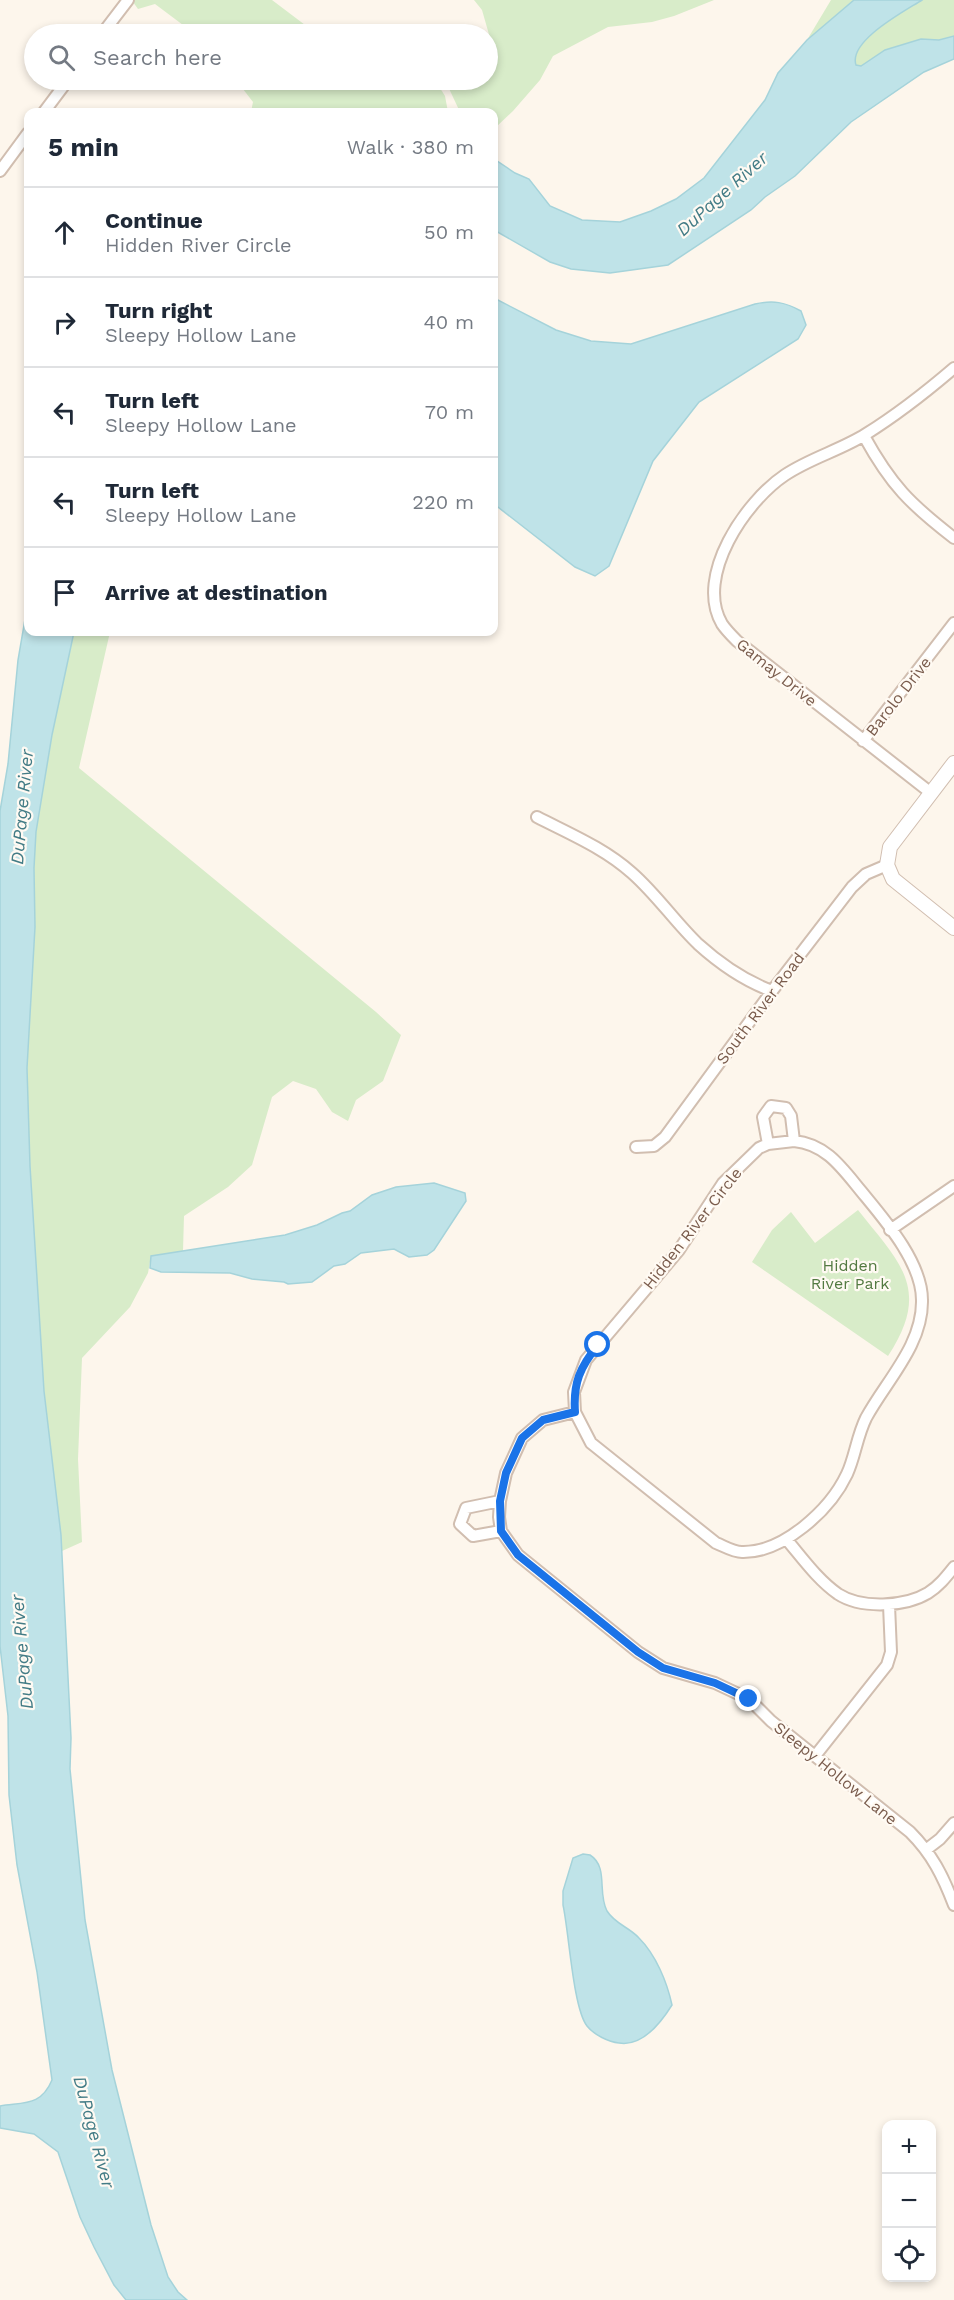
<!DOCTYPE html>
<meta charset="utf-8">
<style>
:root{--surface:#fff;--page:#f6f6f7;--text:#1f2937;--muted:#747a83;--line:#e0e1e3}
body{margin:0;font-family:"Work Sans",sans-serif;background:var(--page);color:var(--text)}
.controls{position:absolute;right:18px;bottom:18px;display:grid;overflow:hidden;border-radius:12px;box-shadow:0 3px 9px #0003}
.controls button{width:54px;height:54px;display:grid;place-items:center;padding:0;border:0;border-bottom:2px solid var(--line);background:var(--surface);color:var(--text);font:30px sans-serif}
.stop{position:absolute;width:18px;height:18px;margin:-14px;border:4px solid #1a73e8;border-radius:50%;background:#fff}
.stop.end{background:#1a73e8;border-color:#fff;box-shadow:0 2px 6px #0008}
.list{margin:0;padding:0;list-style:none}
h2{display:flex;justify-content:space-between;align-items:center;height:78px;margin:0;padding:0 24px;font-size:26px}
h2 small{font-size:20px;font-weight:400;color:var(--muted)}
.list li{display:grid;grid-template-columns:39px 1fr auto;gap:18px;align-items:center;box-sizing:border-box;height:90px;padding:0 24px;border-top:2px solid var(--line)}
.list b{display:block;font-size:22px;white-space:nowrap}
.list p{margin:0;font-size:20px;white-space:nowrap;color:var(--muted)}
.list em{font-size:20px;font-style:normal;color:var(--muted)}
.icon{flex:none;width:33px;height:33px;fill:none;stroke:currentColor;stroke-width:2;stroke-linecap:round;stroke-linejoin:round}
.map{position:relative;flex:none;width:954px;height:2300px;overflow:hidden}
.search{position:absolute;background:var(--surface);box-shadow:0 3px 9px #0003;left:24px;top:24px;width:474px;height:66px;display:flex;align-items:center;gap:15px;box-sizing:border-box;padding:0 21px;border-radius:33px;color:var(--muted);font-size:22px}
.panel{position:absolute;background:var(--surface);box-shadow:0 3px 9px #0003;left:24px;top:108px;width:474px;height:528px;border-radius:12px}
.map>svg:first-child{display:block}
.green{fill:#d8ecc9}
.water{fill:#bfe3e8;stroke:#a5d3da;stroke-width:1.5}
.lines{fill:none;stroke-linecap:round;stroke-linejoin:round}
.minor-casing{stroke:#d1beb0;stroke-width:14}
.tertiary-casing{stroke:#d1beb0;stroke-width:16}
.minor{stroke:#fff;stroke-width:10}
.tertiary{stroke:#fff;stroke-width:14}
.route{stroke:#1a73e8;stroke-width:8}
.labels{text-anchor:middle;stroke-width:4.5;stroke-linejoin:round;paint-order:stroke}
.street-label{font-size:16px;fill:#7a5c4d;stroke:#fffaf3}
.park-label{font-size:16px;fill:#537a41;stroke:#fffaf3}
.water-label{font-size:18px;font-style:italic;fill:#437c86;stroke:#fffaf3}
</style>
<div class="map">
<svg width="954" height="2300" viewBox="0 0 954 2300">
<rect width="100%" height="100%" fill="#fdf6ec"/>
<!-- green -->
<path class="green" d="M 135,0 L 272,0 L 317,34 L 195,34 L 155,4 L 138,9 L 133,2 Z
M 474,0 L 714,0 L 674,16 L 652,22 L 608,27 L 553,56 L 540,80 L 513,111 L 494,129 L 494,112 L 460,112 L 445,80 L 488,80 L 488,41 L 490,38 L 482,10 Z
M 831,0 L 854,0 L 807,40 Z
M 922,0 L 954,0 L 954,36 L 939,40 L 921,39 L 885,50 L 861,67 L 856,65 C 849,41 905,11 922,0 Z
M 236,80 L 382,80 L 401,86 L 422,80 L 435,80 L 445,96 L 448,112 L 251,112 L 253,102 Z
M 74,632 L 110,632 L 79,768 L 376,1012 L 401,1035 L 383,1081 L 356,1100 L 348,1121 L 332,1112 L 316,1089 L 293,1081 L 272,1097 L 252,1165 L 228,1187 L 184,1216 L 183,1251 L 151,1256 L 148,1273 L 130,1307 L 82,1358 L 78,1459 L 82,1542 L 62,1551 L 44,1391 L 30,1166 L 27,1068 L 35,927 L 34,868 L 36,832 L 52,735 Z
M 858,1210 C 900,1263 932,1289 888,1356 L 752,1262 L 772,1230 L 791,1212 L 815,1243 Z"/>
<!-- water -->
<path class="water" d="M 854,0 L 922,0 C 905,11 848,41 856,65 L 861,66 L 885,50 L 921,39 L 939,40 L 954,36 L 954,59 L 924,72 L 851,122 L 795,176 L 765,197 L 751,210 L 668,265 L 610,273 L 571,269 L 550,262 L 494,230 L 494,159 L 515,173 L 529,179 L 550,206 L 582,220 L 620,222 L 651,211 L 676,199 L 704,178 L 765,100 L 778,73 L 807,40 Z
M 494,298 L 556,330 L 591,341 L 631,344 L 755,304 C 773,300 785,302 801,311 L 806,325 L 798,339 L 699,402 L 653,461 L 609,566 L 595,576 L 575,567 L 494,504 Z
M 28,602 L 28,632 L 74,632 L 52,735 L 36,832 L 34,868 L 35,927 L 27,1068 L 30,1166 L 44,1391 L 61,1535 L 71,1738 L 70,1769 L 85,1920 L 112,2070 L 151,2225 L 168,2277 L 178,2292 L 187,2300 L 126,2300 L 114,2285 L 94,2247 L 80,2217 L 58,2152 L 34,2134 L 0,2128 L 0,2106 C 25,2102 41,2106 52,2080 L 37,1972 L 17,1865 L 9,1795 L 8,1716 L 0,1646 L 0,811 L 8,764 L 18,660 Z
M 434,1183 L 465,1193 L 466,1201 L 434,1250 L 427,1255 L 409,1257 L 394,1249 L 361,1253 L 345,1264 L 334,1266 L 312,1282 L 288,1284 L 284,1282 L 252,1279 L 230,1273 L 161,1272 L 150,1268 L 151,1256 L 285,1235 L 317,1225 L 342,1213 L 350,1211 L 372,1195 L 396,1187 Z
M 583,1854 L 590,1855 C 609,1867 597,1893 607,1911 C 615,1924 629,1927 639,1938 C 656,1955 667,1982 672,2005 C 662,2021 643,2047 619,2043 C 609,2042 594,2035 587,2026 C 573,2008 569,1932 563,1905 L 563,1891 L 573,1858 Z"/>
<g class="lines">
<!-- minor casing -->
<g class="minor-casing">
<path id="minor" d="M 102,34 L 128,0
M 44,112 L 68,80
M 0,171 L 28,133
M 864,436 C 891,485 910,504 954,538
M 863,741 L 954,623
M 931,793 L 737,641 C 732,636 726,630 722,624 C 694,576 746,501 785,475 C 810,458 841,450 866,434 C 898,414 926,392 954,368
M 537,817 C 570,834 604,848 632,873 C 657,895 675,922 698,944 C 719,963 745,981 772,991
M 794,1141 C 826,1144 842,1168 861,1191 C 884,1219 922,1262 922,1300 C 923,1345 886,1381 866,1418 C 857,1436 855,1457 847,1474 C 830,1510 783,1553 742,1552 C 733,1552 724,1546 716,1543 L 591,1443 L 575,1412 L 574,1392 L 586,1360 L 679,1250 L 723,1183 L 759,1148 L 768,1144 Z
M 768,1144 L 763,1117 L 771,1106 L 786,1108 L 791,1116 L 794,1141
M 636,1147 L 654,1146 L 665,1137 L 772,991 L 852,887 L 866,874 L 887,865
M 890,1230 L 954,1186
M 575,1412 L 543,1420 L 522,1438 L 506,1473 L 500,1501 L 499,1517 L 501,1531 L 518,1555 L 638,1652 L 663,1668 L 715,1683 L 749,1699 L 771,1721 L 910,1832 C 932,1854 943,1876 954,1905
M 500,1501 L 466,1508 L 460,1524 L 473,1536 L 501,1531
M 787,1540 C 803,1559 818,1580 838,1594 C 861,1609 905,1607 928,1593 C 939,1586 946,1577 954,1567
M 815,1756 L 887,1665 L 891,1652 L 889,1605
M 927,1849 L 940,1839 L 954,1823"/>
</g>
<!-- tertiary casing -->
<g class="tertiary-casing">
<path id="tertiary" d="M 954,763 L 890,847 L 887,865 L 893,879 L 954,928"/>
</g>
<!-- minor -->
<use href="#minor" class="minor"/>
<!-- tertiary -->
<use href="#tertiary" class="tertiary"/>
</g>
<g class="lines">
<!-- route -->
<path class="route" d="M 598,1345 C 580,1367 573,1383 575,1412 L 543,1420 L 522,1438 L 506,1473 L 500,1501 L 501,1531 L 518,1555 L 638,1652 L 663,1668 L 715,1683 L 749,1699"/>
</g>
<g class="labels">
<!-- street labels -->
<g class="street-label">
<text transform="translate(777 672) rotate(39)" y="6">Gamay Drive</text>
<text transform="translate(898 696) rotate(-52)" y="6">Barolo Drive</text>
<text transform="translate(760 1008) rotate(-53)" y="6">South River Road</text>
<text transform="translate(692 1228) rotate(-52)" y="6">Hidden River Circle</text>
<text transform="translate(836 1773) rotate(39)" y="6">Sleepy Hollow Lane</text>
</g>
<!-- park labels -->
<g class="park-label">
<text x="850" y="1271">Hidden<tspan x="850" dy="18">River Park</tspan></text>
</g>
<!-- water labels -->
<g class="water-label">
<text transform="translate(722 194) rotate(-42)" y="6">DuPage River</text>
<text transform="translate(22 807) rotate(-85)" y="6">DuPage River</text>
<text transform="translate(22 1652) rotate(-95)" y="6">DuPage River</text>
<text transform="translate(94 2132) rotate(75)" y="6">DuPage River</text>
</g>
</g>
</svg>
<div class="controls">
<button>+</button>
<button>−</button>
<button><svg class="icon" aria-label="locate" viewBox="0 0 24 24"><circle cx="12" cy="12" r="6"/><path d="M12 2v4M12 18v4M2 12h4M18 12h4"/></svg></button>
</div>
<div class="stop" style="left:598px;top:1345px"></div>
<div class="stop end" style="left:749px;top:1699px"></div>
<div class="search"><svg class="icon" aria-label="search" viewBox="0 0 24 24"><circle cx="10" cy="10" r="6"/><path d="M15 15l6 6"/></svg>Search here</div>
<section class="panel">
<h2>5 min<small>Walk · 380 m</small></h2>
<ul class="list">
<li><svg class="icon" aria-label="ahead" viewBox="0 0 24 24"><path d="M12 20V5M6 11l6-6 6 6"/></svg><div><b>Continue</b><p>Hidden River Circle</p></div><em>50 m</em></li>
<li><svg class="icon" aria-label="right" viewBox="0 0 24 24"><path d="M7 20v-9h11M14 6l5 5-5 5"/></svg><div><b>Turn right</b><p>Sleepy Hollow Lane</p></div><em>40 m</em></li>
<li><svg class="icon" aria-label="left" viewBox="0 0 24 24"><path d="M17 20v-9H6M10 6l-5 5 5 5"/></svg><div><b>Turn left</b><p>Sleepy Hollow Lane</p></div><em>70 m</em></li>
<li><svg class="icon" aria-label="left" viewBox="0 0 24 24"><path d="M17 20v-9H6M10 6l-5 5 5 5"/></svg><div><b>Turn left</b><p>Sleepy Hollow Lane</p></div><em>220 m</em></li>
<li><svg class="icon" aria-label="arrive" viewBox="0 0 24 24"><path d="M6 21V4h12l-3 4 3 4H6"/></svg><div><b>Arrive at destination</b></div></li>
</ul>
</section>
</div>
